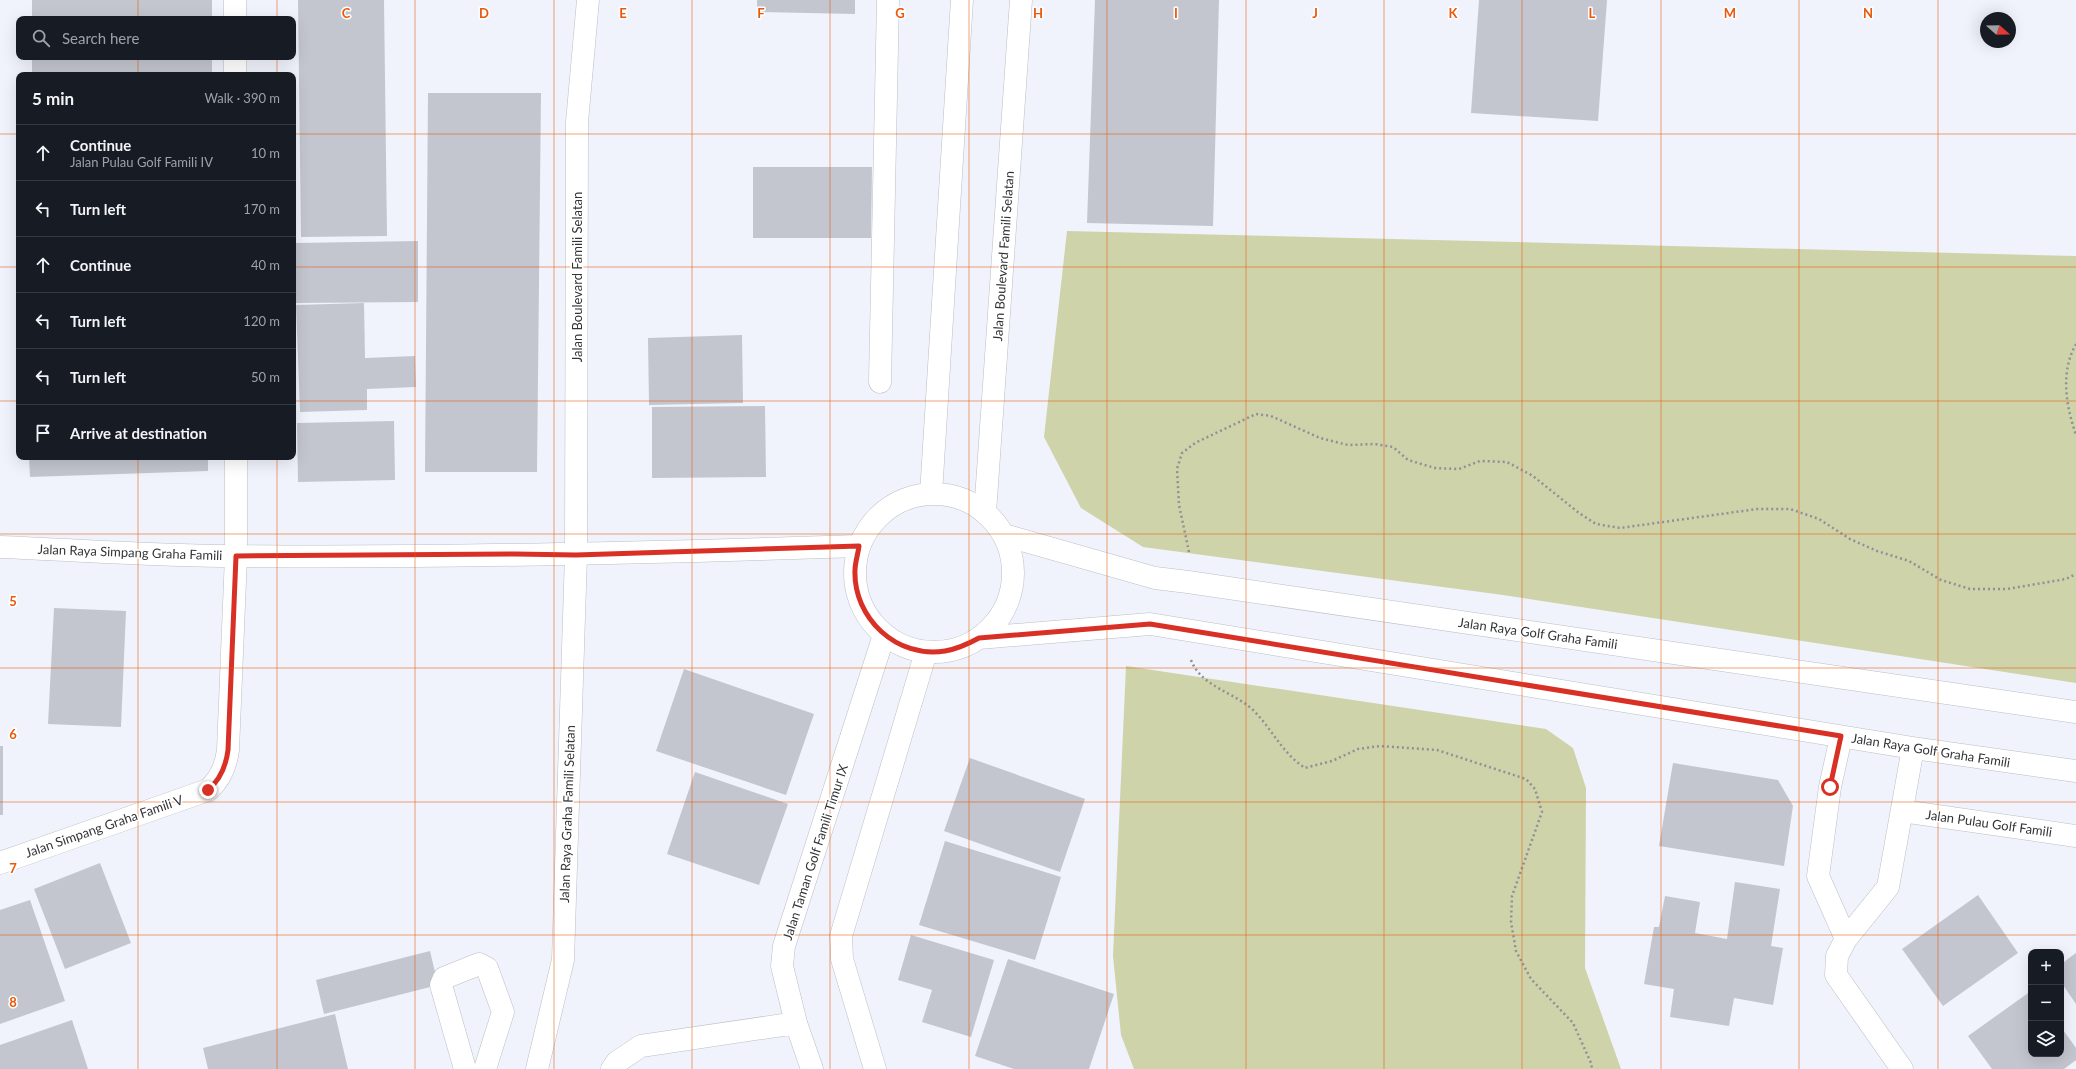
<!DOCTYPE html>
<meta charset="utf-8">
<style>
:root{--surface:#171b24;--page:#242831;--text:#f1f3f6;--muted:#9ea1a6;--line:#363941}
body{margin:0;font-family:Lato,sans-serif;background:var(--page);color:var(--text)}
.controls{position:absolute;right:12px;bottom:12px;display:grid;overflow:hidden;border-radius:8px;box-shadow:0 4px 16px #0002}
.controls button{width:36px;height:36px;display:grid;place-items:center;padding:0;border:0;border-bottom:1px solid var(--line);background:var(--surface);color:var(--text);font:20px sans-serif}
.compass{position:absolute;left:1980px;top:12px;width:36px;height:36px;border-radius:50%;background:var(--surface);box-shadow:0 4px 16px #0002;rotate:110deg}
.stop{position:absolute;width:12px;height:12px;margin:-9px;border:3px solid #d93025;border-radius:50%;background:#fff}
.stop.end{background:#d93025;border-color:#fff;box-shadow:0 1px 4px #0008}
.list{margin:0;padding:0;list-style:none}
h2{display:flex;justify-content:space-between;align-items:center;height:52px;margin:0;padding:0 16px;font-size:17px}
h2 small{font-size:13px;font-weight:400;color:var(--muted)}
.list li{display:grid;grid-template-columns:26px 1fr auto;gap:12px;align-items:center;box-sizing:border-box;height:56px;padding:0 16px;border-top:1px solid var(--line)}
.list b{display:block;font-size:15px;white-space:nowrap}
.list p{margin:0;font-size:13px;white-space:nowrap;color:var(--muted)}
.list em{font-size:13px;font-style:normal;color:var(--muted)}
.icon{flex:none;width:22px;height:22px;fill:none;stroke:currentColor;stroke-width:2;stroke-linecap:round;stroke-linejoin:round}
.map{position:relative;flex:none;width:2076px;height:1069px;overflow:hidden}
.search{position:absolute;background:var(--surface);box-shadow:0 4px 16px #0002;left:16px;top:16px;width:280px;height:44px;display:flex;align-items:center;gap:10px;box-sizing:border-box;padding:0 14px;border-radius:8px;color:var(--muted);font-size:15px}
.panel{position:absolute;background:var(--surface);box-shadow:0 4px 16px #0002;left:16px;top:72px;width:280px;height:388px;border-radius:8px}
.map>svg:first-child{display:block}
.green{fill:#ced3a9}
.building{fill:#c3c6ce}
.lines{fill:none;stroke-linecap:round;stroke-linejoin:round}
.minor-casing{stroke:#babec5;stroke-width:23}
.path{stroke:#8f9197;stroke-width:2.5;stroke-dasharray:2 3;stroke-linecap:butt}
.minor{stroke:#fff;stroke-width:22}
.route{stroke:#d93025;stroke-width:5}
.grid{fill:none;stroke:#e8590c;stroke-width:1;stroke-opacity:0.55}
.labels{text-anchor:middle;stroke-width:3;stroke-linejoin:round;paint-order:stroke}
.street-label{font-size:13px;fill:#333437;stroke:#fff}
.grid-label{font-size:13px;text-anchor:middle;font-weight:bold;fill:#e8590c;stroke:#fff;stroke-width:3;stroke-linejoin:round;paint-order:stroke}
</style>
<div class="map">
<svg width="2076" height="1069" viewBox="0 0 2076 1069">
<rect width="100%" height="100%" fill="#f0f3fb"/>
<!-- green -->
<path class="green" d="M 1067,231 L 2076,256 L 2076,683 L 1503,595 L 1143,547 L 1081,508 L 1044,437 Z
M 1126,666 L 1546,729 L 1573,748 L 1586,788 L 1585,968 L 1621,1069 L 1134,1069 L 1121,1035 L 1113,956 Z"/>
<!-- building -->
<path class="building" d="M 32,0 L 212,0 L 212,19 L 32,19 Z
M 298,0 L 384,0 L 387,236 L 301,237 Z
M 757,0 L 855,0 L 855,14 L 757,12 Z
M 1095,0 L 1219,0 L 1213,226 L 1087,223 Z
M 1479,0 L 1607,0 L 1598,121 L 1471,113 Z
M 32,57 L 212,57 L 212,75 L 32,75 Z
M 428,93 L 541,93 L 537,472 L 425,472 Z
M 753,167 L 872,167 L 871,238 L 753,238 Z
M 418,241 L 418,302 L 296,303 L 296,243 Z
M 364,303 L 365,358 L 415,356 L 416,387 L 367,389 L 367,410 L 300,412 L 296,305 Z
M 742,335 L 743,403 L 649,405 L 648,338 Z
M 765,406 L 766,477 L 652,478 L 652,407 Z
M 394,421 L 395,480 L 298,482 L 297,423 Z
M 29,457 L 208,457 L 208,471 L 30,477 Z
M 54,608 L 126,611 L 121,727 L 48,724 Z
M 684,669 L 814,714 L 786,795 L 656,751 Z
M 0,746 L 3,746 L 3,815 L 0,815 Z
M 970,758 L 1085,799 L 1060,872 L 944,831 Z
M 1673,763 L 1778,780 L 1793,806 L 1784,866 L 1659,846 Z
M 695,772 L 788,804 L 759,885 L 667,854 Z
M 945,841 L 1061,877 L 1035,960 L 919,925 Z
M 100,863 L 131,943 L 65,969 L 34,889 Z
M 1735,882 L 1780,889 L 1771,946 L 1783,948 L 1773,1005 L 1734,998 L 1729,1026 L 1670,1017 L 1674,989 L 1644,984 L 1654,927 L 1659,927 L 1665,896 L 1700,902 L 1695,933 L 1727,939 Z
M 1978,895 L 2018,953 L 1943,1006 L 1902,949 Z
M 30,900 L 65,1001 L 0,1024 L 0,910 Z
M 911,935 L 994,960 L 971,1037 L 922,1022 L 932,990 L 898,980 Z
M 430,951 L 438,985 L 324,1014 L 316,980 Z
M 2076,953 L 2076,1004 L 2061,982 L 2061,964 Z
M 1008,959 L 1114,994 L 1089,1069 L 1014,1069 L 975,1056 Z
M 2031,991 L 2031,1054 L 2061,1054 L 2061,1027 L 2076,1048 L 2076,1060 L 2064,1069 L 1992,1069 L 1968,1036 Z
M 335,1014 L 348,1069 L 208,1069 L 203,1048 Z
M 72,1020 L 88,1069 L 0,1069 L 0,1045 Z"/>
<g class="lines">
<!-- minor casing -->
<g class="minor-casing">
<path id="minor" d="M 235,0 L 235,19
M 235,57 L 235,75
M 880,382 L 888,0
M 931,494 L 962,0
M855 573a79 79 0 1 1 158 0a79 79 0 1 1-158 0Z
M 985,513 L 1021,0
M 1004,535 L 1155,578 L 1188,582 L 2076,712
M 0,547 C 79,550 158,556 237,556 C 445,558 652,553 859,546
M 979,638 L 1150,624 L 1913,748 L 2076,771
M 1841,737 L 1830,787 L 1818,876 L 1846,939
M 1902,811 L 2076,836
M 0,863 L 208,790 C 221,779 226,766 228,750 L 236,556 L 236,457
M 465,1069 L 441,985 L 444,978 L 479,964 L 487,968 L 503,1012 L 485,1069
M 537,1069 L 563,960 L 576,555 L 577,122 L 588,0
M 612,1069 L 617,1062 L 641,1046 L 796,1023
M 812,1069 L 796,1023 L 782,966 L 784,946 L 884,635
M 875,1069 L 842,959 L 841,936 L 926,652
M 1902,1069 L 1836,975 L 1837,956 L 1846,939 L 1888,887 L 1913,748"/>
</g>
<!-- path -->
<path class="path" d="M 2076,344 C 2060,372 2066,406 2076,435
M 1189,552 L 1179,505 L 1177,469 L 1182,453 L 1195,443 L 1256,414 L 1271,416 L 1320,438 L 1348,445 L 1375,444 L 1393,447 L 1408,460 L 1435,468 L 1459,469 L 1480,461 L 1507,462 L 1533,476 L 1579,513 L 1596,524 L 1620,528 L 1757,509 L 1790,509 L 1819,519 L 1850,539 L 1877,551 L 1909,561 L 1941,580 L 1970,589 L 2007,589 L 2066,579 L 2076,574
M 1191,660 C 1201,687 1235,692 1254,711 C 1273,730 1281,752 1305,768 L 1332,761 L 1358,749 L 1380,746 L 1437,750 L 1526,779 L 1535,789 L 1542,812 L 1512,896 L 1511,922 L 1516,951 L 1531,979 L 1573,1023 L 1591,1063 L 1592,1069"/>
<!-- minor -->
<use href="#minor" class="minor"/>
</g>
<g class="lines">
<!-- route -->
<path class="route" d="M 208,790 C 221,779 226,766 228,750 L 236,556 L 515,554 L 576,555 L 859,546 C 858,554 855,563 855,570 C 853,618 897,659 945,651 C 957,649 968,644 979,638 L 1150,624 L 1841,736 L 1830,787"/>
</g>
<!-- grid -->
<path class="grid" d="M 138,0 L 138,19M 277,0 L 277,19M 415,0 L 415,1069M 554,0 L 554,1069M 692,0 L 692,1069M 830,0 L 830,1069M 969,0 L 969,1069M 1107,0 L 1107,1069M 1246,0 L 1246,1069M 1384,0 L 1384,1069M 1522,0 L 1522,1069M 1661,0 L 1661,1069M 1799,0 L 1799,1069M 1938,0 L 1938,1069M 138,57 L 138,75M 277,57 L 277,75M 0,134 L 19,134M 293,134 L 2076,134M 0,267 L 19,267M 293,267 L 2076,267M 0,401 L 19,401M 293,401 L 2076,401M 138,457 L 138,1069M 277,457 L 277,1069M 0,534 L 2076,534M 0,668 L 2076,668M 0,802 L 2076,802M 0,935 L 2076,935"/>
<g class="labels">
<!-- street labels -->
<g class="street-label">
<text transform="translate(1003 256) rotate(-86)" y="5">Jalan Boulevard Famili Selatan</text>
<text transform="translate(577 277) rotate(-90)" y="5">Jalan Boulevard Famili Selatan</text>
<text transform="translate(130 552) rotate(2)" y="5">Jalan Raya Simpang Graha Famili</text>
<text transform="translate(1538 633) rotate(8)" y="5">Jalan Raya Golf Graha Famili</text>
<text transform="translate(1931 750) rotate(9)" y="5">Jalan Raya Golf Graha Famili</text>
<text transform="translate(567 814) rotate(-88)" y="5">Jalan Raya Graha Famili Selatan</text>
<text transform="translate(1989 823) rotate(8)" y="5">Jalan Pulau Golf Famili</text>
<text transform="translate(104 826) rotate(-19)" y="5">Jalan Simpang Graha Famili V</text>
<text transform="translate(815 852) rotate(-72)" y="5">Jalan Taman Golf Famili Timur IX</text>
</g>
</g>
<g class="grid-label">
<text x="346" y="18">C</text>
<text x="484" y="18">D</text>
<text x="623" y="18">E</text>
<text x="761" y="18">F</text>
<text x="900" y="18">G</text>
<text x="1038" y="18">H</text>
<text x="1176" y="18">I</text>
<text x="1315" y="18">J</text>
<text x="1453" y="18">K</text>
<text x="1592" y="18">L</text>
<text x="1730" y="18">M</text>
<text x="1868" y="18">N</text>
<text x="13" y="606">5</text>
<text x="13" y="739">6</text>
<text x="13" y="873">7</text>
<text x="13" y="1007">8</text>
</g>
</svg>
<div class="controls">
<button>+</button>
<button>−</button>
<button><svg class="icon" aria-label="layers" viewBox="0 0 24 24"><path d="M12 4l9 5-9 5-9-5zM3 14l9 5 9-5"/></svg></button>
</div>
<svg class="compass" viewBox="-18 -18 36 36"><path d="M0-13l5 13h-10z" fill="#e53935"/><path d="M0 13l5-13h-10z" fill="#9ea1a6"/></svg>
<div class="stop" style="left:1830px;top:787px"></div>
<div class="stop end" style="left:208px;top:790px"></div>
<div class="search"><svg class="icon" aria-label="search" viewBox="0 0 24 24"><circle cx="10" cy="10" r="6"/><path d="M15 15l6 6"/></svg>Search here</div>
<section class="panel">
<h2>5 min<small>Walk · 390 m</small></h2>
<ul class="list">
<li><svg class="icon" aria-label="ahead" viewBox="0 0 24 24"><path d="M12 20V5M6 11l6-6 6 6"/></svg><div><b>Continue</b><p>Jalan Pulau Golf Famili IV</p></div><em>10 m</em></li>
<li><svg class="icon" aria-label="left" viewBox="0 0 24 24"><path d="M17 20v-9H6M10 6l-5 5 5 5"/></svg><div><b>Turn left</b></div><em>170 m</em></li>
<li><svg class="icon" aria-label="ahead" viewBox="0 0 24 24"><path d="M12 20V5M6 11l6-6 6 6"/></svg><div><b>Continue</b></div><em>40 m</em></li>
<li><svg class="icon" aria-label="left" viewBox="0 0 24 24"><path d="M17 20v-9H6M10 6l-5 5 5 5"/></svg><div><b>Turn left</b></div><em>120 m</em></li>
<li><svg class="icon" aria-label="left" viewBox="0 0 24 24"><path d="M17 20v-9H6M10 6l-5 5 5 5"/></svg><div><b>Turn left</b></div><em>50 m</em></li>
<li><svg class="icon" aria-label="arrive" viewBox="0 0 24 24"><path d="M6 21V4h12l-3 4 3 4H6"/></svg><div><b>Arrive at destination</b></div></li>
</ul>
</section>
</div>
